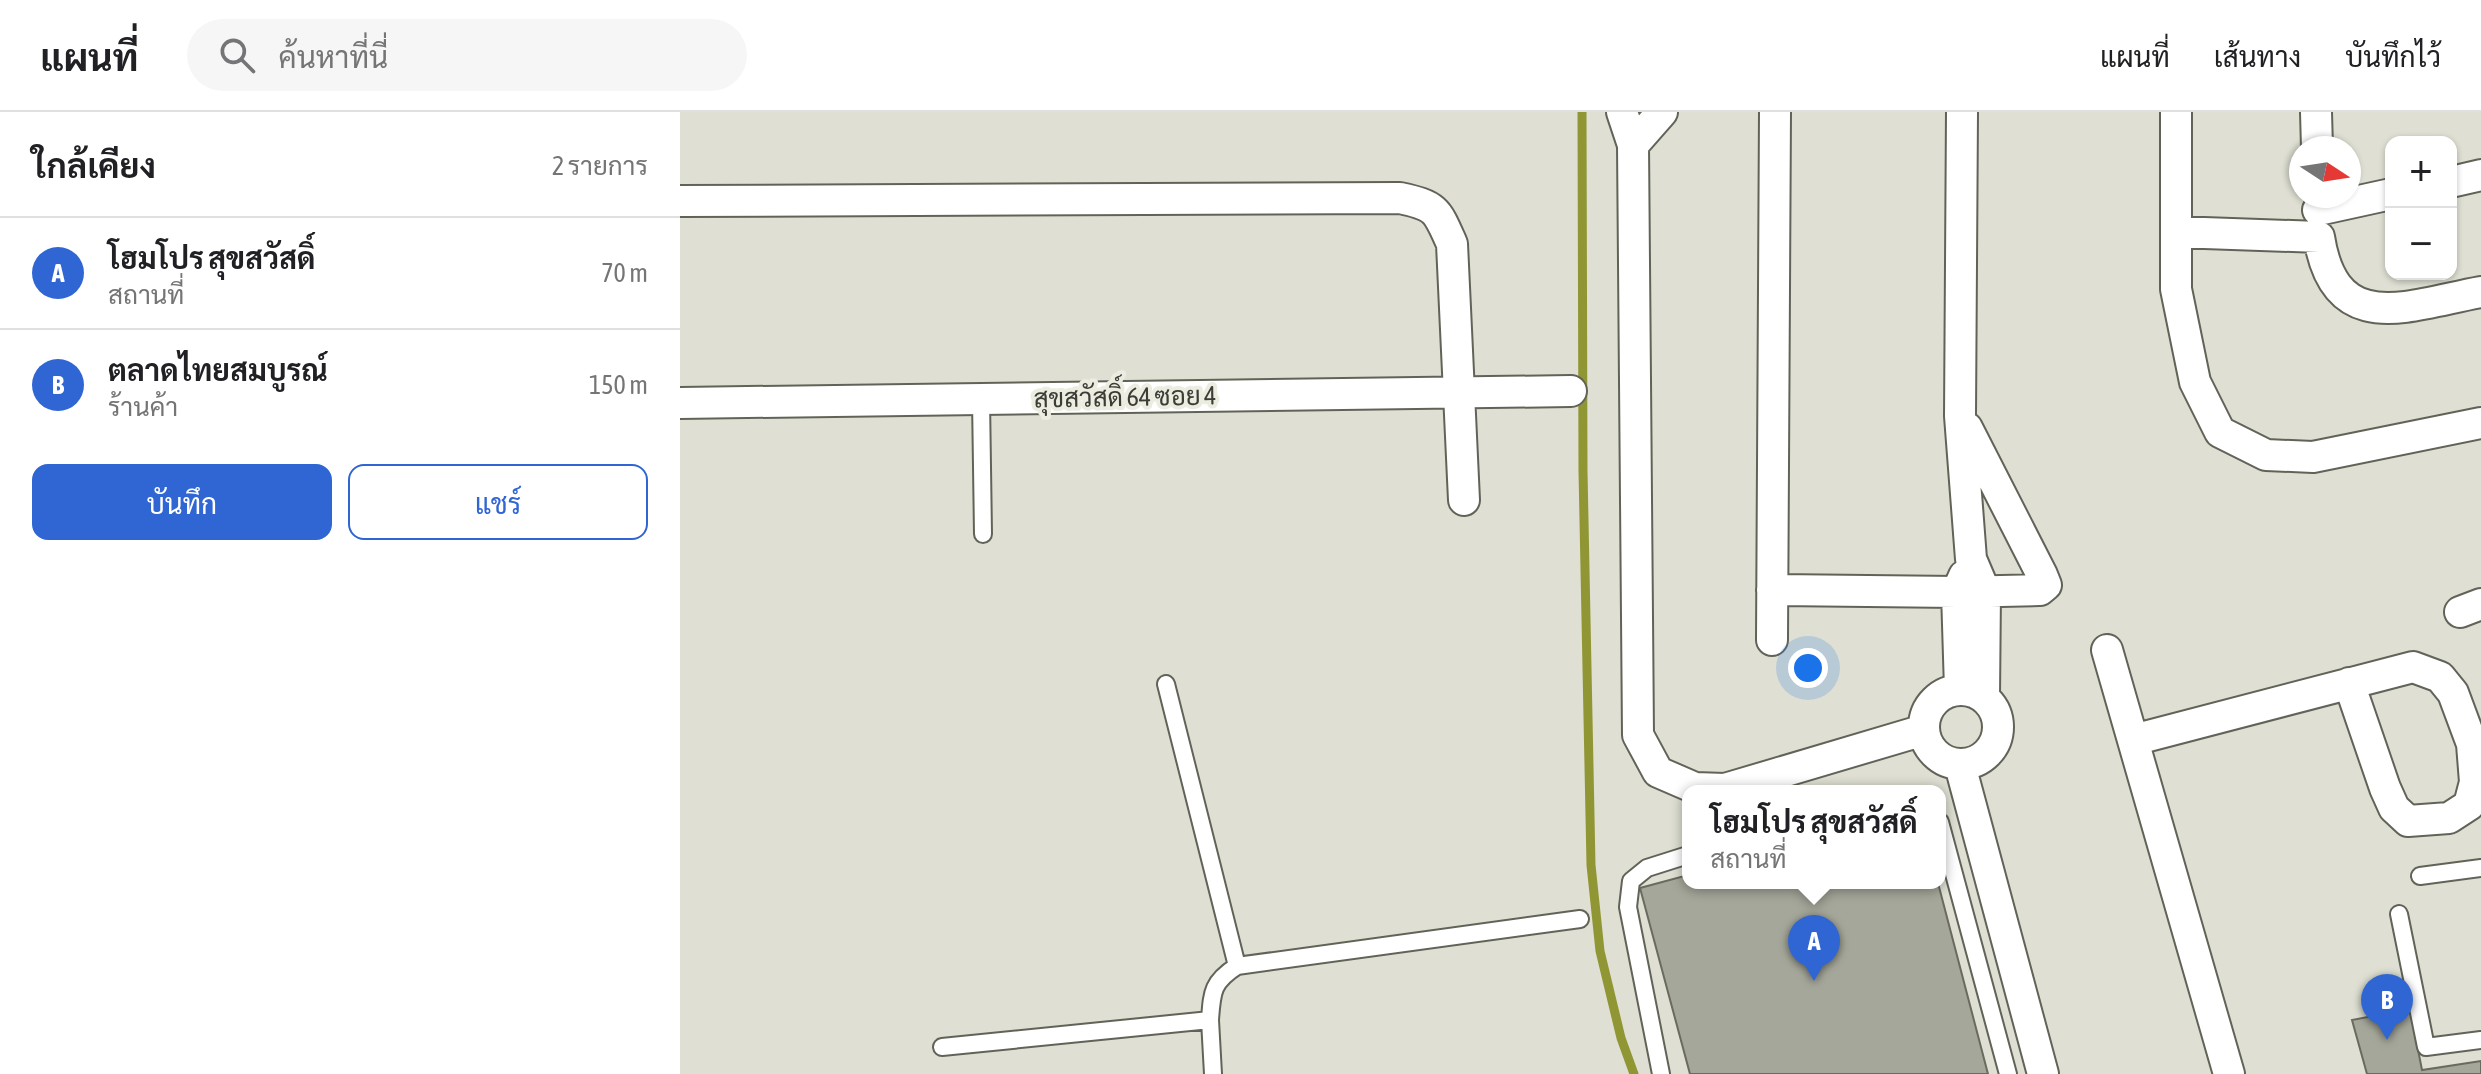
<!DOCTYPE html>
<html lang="th">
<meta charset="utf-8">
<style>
:root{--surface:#fff;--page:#f6f6f6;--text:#202124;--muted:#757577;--line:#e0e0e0;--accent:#2f66d4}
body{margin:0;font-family:"Asap Condensed",Sarabun,sans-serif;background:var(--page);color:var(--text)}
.controls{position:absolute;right:24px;top:24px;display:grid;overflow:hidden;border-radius:16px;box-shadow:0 2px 6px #0004}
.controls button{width:72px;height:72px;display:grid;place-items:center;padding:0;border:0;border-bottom:2px solid var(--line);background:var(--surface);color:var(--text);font:40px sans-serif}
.compass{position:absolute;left:1609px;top:24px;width:72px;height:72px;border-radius:50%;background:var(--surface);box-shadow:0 2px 6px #0004;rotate:102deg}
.you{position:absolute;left:1128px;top:556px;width:28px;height:28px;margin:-20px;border:6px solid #fff;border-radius:50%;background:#1a73e8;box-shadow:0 0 0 12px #1a73e833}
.badge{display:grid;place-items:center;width:52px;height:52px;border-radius:50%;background:var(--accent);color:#fff;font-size:26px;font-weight:700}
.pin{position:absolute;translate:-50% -66px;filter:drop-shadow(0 2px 4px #0008)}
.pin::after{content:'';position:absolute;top:42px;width:28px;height:24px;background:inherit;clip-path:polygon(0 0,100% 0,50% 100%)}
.popup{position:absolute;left:1002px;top:673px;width:264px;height:104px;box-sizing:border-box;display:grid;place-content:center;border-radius:16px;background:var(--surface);filter:drop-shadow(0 2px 6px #0005);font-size:26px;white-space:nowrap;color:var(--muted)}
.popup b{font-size:30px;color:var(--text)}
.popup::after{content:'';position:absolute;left:50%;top:100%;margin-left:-16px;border:16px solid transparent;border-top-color:var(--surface)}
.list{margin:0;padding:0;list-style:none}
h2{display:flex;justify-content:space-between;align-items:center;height:104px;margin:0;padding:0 32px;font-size:34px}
h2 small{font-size:26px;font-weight:400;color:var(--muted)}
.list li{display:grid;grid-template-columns:52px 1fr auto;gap:24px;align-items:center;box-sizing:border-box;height:112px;padding:0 32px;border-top:2px solid var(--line)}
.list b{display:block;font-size:30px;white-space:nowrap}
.list p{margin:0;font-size:26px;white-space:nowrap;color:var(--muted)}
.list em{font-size:26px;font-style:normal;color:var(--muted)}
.actions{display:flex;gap:16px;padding:24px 32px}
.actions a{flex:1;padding:18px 0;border:2px solid var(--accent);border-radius:16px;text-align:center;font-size:28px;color:var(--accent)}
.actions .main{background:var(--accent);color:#fff}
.icon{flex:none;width:44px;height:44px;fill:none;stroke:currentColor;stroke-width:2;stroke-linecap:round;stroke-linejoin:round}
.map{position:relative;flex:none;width:1801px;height:962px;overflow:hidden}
header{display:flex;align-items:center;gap:48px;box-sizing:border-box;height:112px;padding:0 40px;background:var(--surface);border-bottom:2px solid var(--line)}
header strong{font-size:38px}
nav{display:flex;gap:44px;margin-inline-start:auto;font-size:28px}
.search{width:560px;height:72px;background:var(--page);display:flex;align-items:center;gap:20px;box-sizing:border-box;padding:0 28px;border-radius:44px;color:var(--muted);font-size:30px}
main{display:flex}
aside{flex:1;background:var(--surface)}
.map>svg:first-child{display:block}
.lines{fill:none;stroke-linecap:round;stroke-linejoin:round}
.stream{stroke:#919634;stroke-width:9}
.building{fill:#a5a79a;stroke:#6a6b5f;stroke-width:2}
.service-casing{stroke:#626358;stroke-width:20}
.minor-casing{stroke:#626358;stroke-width:34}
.service{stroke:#fff;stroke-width:16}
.minor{stroke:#fff;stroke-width:30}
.labels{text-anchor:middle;stroke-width:8;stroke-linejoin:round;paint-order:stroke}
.street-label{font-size:26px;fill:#3d3d38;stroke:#ecede0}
</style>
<header>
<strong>แผนที่</strong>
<div class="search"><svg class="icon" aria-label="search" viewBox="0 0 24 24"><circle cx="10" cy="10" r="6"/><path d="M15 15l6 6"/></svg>ค้นหาที่นี่</div>
<nav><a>แผนที่</a><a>เส้นทาง</a><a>บันทึกไว้</a></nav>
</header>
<main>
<aside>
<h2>ใกล้เคียง<small>2 รายการ</small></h2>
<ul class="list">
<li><span class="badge">A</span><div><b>โฮมโปร สุขสวัสดิ์</b><p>สถานที่</p></div><em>70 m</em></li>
<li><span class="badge">B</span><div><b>ตลาดไทยสมบูรณ์</b><p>ร้านค้า</p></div><em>150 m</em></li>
</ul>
<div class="actions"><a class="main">บันทึก</a><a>แชร์</a></div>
</aside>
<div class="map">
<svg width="1801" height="962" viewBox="0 0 1801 962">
<rect width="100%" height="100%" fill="#dfe0d3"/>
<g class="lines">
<!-- stream -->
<path class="stream" d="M 902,0 L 903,359 L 911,753 L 920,839 L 941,926 L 954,962"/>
</g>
<!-- building -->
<path class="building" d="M 1008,763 L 1008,771 L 1258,771 L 1308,962 L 1010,962 L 960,776 Z
M 1730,897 L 1742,958 L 1801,949 L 1801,962 L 1687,962 L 1672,908 Z"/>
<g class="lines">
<!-- service casing -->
<g class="service-casing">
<path id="service" d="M 301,287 L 303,422
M 486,572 L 557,854
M 1260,710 L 1328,962
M 1740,764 L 1801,756
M 1719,802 L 1746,935 L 1801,928
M 530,908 L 533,962
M 262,935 L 530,908 C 532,880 532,870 557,854 L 900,807
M 981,962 L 948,795 L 951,769 L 967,756 L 1008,743"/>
</g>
<!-- minor casing -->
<g class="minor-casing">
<path id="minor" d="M 942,0 L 953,33 L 958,623 L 978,660 L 1015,676 L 1045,677 L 1244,618
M 1282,0 L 1280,304 L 1291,447 L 1305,480 L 1304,584
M 1496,0 L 1496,177 L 1515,270 L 1540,320 L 1586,343 L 1633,345 L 1801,311
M 1636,0 L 1637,36
M 953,33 L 982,0
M 1771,70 L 1801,63
M 0,89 L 720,86 C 757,94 757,98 772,132 L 784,388
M 1638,98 L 1711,82
M 1496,120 L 1639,125 C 1655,227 1729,193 1801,180
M 0,291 L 891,279
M 1092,478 L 1277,480 L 1360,478 L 1366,473 L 1362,463 L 1287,316
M 1780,500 L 1801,492
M 1092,528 L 1095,0
M 1427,538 L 1549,962
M 1280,577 L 1277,480 L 1284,464
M1244 615a37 37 0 1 1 74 0a37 37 0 1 1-74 0Z
M 1453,628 L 1733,555 L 1760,565 L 1773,581 L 1792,632 L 1795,670 L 1789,693 L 1769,706 L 1728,709 L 1714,696 L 1705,676 L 1669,571
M 1280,653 L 1363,962"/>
</g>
<!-- service -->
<use href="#service" class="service"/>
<!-- minor -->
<use href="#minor" class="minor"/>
</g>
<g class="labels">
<!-- street labels -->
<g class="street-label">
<text transform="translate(445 285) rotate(-1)" y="9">สุขสวัสดิ์ 64 ซอย 4</text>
</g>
</g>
</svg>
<div class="controls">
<button>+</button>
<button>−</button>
</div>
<svg class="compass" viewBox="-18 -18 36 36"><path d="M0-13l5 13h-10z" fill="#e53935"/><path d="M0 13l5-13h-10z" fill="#757577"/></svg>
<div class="you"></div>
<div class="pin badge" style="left:1134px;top:869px">A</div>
<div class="popup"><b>โฮมโปร สุขสวัสดิ์</b>สถานที่</div>
<div class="pin badge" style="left:1707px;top:928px">B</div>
</div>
</main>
